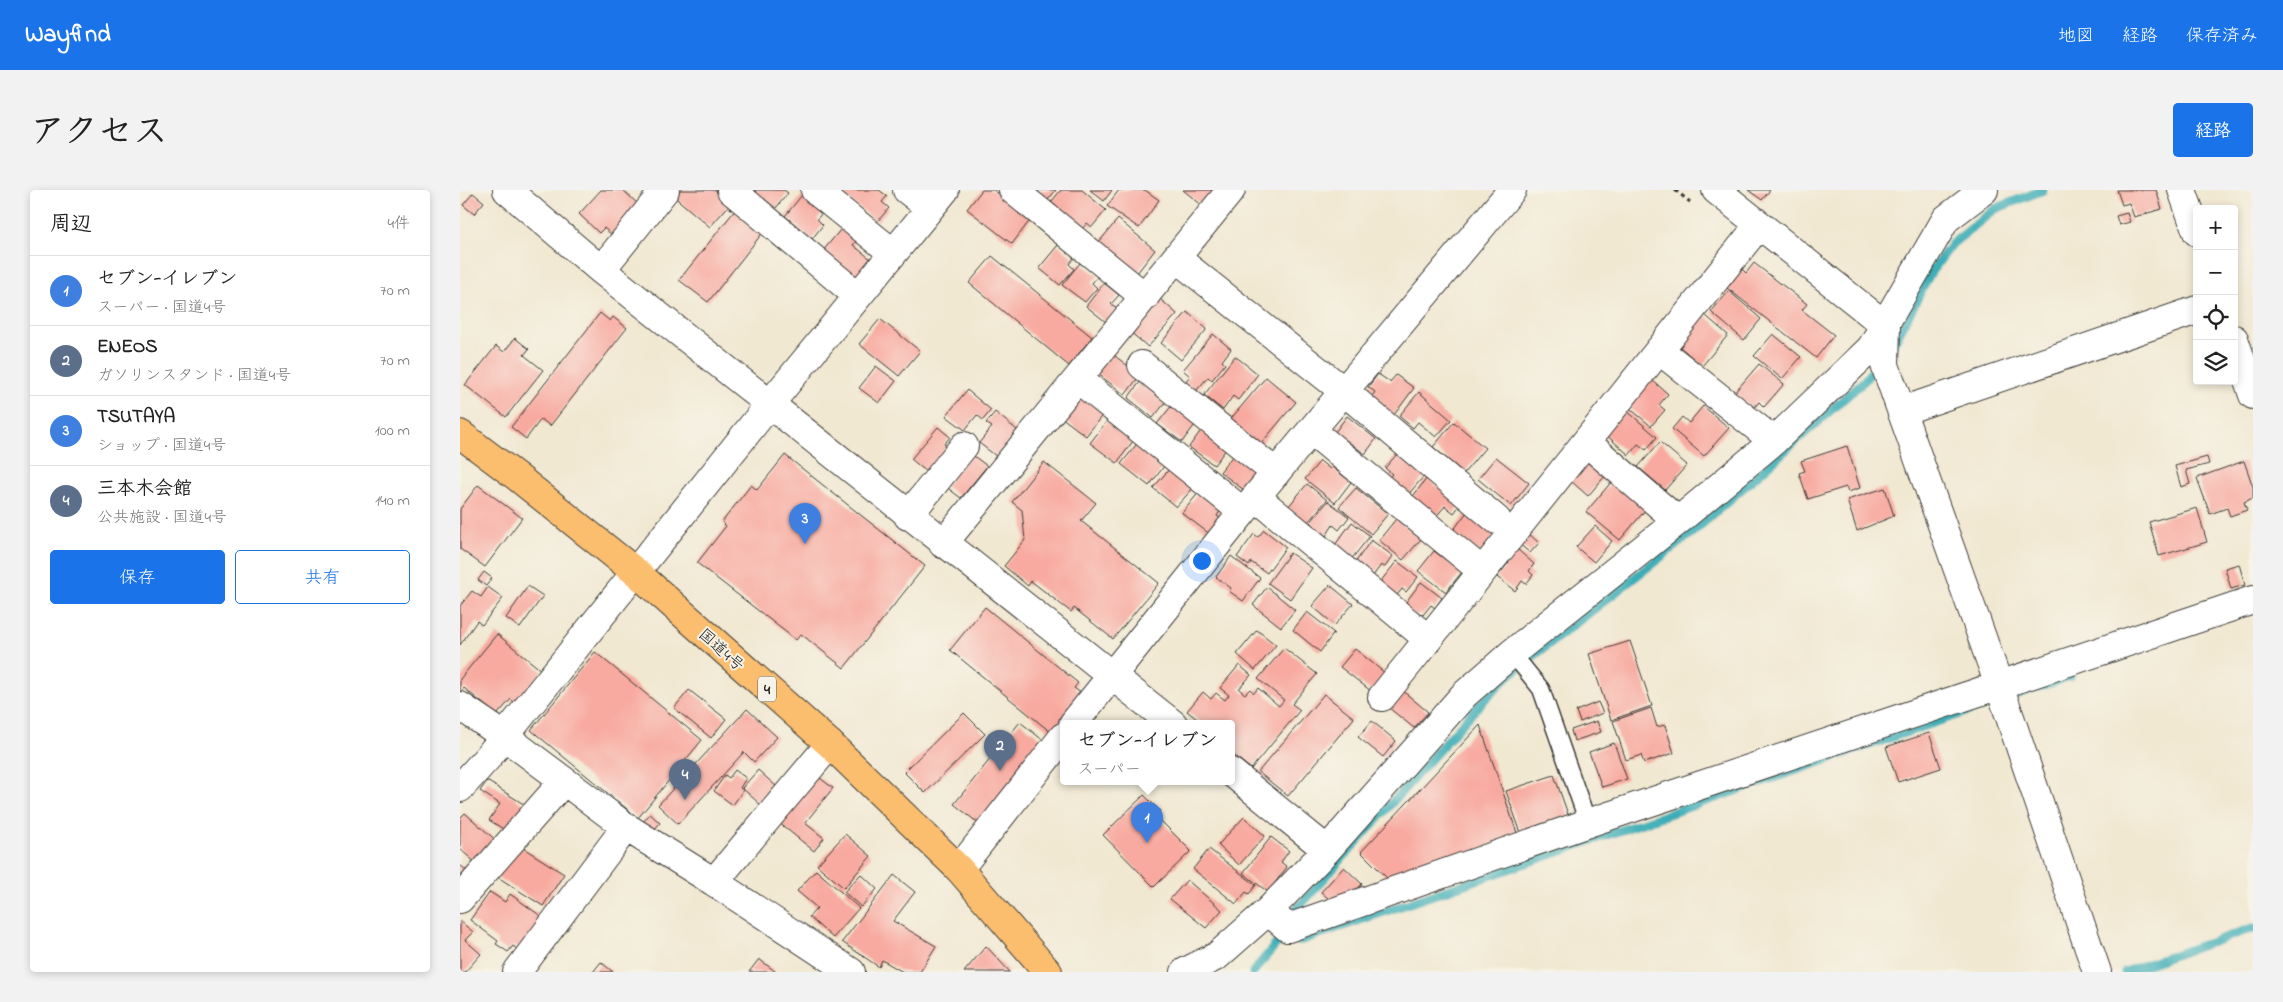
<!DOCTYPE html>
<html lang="ja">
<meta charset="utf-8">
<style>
:root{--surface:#fff;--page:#f2f2f2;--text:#222;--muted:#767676;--line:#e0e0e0;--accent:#1a73e8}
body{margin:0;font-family:"Indie Flower","Klee One",sans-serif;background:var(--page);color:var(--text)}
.controls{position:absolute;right:15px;top:15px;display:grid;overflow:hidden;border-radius:5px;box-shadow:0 2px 8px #0003}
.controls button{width:45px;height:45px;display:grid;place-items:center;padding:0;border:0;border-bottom:1px solid var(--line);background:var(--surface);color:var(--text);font:25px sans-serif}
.you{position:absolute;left:741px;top:370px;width:18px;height:18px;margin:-12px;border:4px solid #fff;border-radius:50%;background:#1a73e8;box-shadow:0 0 0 8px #1a73e833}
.badge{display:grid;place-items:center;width:32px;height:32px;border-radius:50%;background:var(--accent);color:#fff;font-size:16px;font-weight:700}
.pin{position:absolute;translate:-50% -41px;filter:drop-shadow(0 1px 2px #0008)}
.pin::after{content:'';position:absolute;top:26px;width:18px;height:15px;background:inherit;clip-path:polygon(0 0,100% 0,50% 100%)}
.popup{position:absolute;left:600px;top:530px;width:175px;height:65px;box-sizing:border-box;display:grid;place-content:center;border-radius:5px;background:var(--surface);filter:drop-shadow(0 1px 4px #0005);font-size:16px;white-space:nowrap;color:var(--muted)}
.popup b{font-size:19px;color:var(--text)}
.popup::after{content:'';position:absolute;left:50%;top:100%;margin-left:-10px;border:10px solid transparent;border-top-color:var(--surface)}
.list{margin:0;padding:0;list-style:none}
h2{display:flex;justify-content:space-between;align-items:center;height:65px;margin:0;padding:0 20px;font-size:21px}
h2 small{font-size:16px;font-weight:400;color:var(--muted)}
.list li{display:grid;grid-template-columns:32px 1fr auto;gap:15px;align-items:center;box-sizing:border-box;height:70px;padding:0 20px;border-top:1px solid var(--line)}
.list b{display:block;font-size:19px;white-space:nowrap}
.list p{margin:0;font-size:16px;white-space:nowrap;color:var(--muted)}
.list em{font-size:16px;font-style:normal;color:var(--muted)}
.actions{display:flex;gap:10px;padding:15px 20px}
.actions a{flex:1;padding:11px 0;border:1px solid var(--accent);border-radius:5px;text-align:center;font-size:18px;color:var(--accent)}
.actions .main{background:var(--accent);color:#fff}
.icon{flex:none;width:28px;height:28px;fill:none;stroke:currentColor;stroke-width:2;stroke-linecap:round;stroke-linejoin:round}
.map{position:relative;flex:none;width:1793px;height:782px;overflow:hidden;border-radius:5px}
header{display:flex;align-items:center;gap:30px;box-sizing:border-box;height:70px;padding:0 25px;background:var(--accent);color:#fff}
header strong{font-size:24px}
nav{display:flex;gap:28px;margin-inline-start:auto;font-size:18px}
.intro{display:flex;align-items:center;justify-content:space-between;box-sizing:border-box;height:120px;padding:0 30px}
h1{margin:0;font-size:35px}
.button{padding:12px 22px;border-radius:5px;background:var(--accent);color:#fff;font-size:18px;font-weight:700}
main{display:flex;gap:30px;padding:0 30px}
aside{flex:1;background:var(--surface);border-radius:5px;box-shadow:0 2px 8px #0003}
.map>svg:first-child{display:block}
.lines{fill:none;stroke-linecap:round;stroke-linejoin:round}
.stream{stroke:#3daeb7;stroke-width:9}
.building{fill:#f8aaa0}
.service-casing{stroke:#3c3b37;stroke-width:19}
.minor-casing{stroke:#3c3b37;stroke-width:30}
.trunk-casing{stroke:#3c3b37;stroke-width:30}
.path{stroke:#3c3b37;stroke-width:3;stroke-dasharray:4 4;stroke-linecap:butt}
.service{stroke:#fff;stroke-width:16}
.minor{stroke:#fff;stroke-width:28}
.trunk{stroke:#fbbd6e;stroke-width:28}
.labels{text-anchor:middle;stroke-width:4;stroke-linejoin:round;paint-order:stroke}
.shield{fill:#f7f3e8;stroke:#5e5c59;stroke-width:1}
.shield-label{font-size:15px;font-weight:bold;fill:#1c1c1c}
.street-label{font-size:16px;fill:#1c1c1c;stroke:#f7f3e8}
</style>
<header>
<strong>Wayfind</strong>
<nav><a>地図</a><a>経路</a><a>保存済み</a></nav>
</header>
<div class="intro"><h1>アクセス</h1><a class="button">経路</a></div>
<main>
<aside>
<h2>周辺<small>4件</small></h2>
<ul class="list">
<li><span class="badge" style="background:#3f7fe0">1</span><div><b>セブン-イレブン</b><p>スーパー · 国道4号</p></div><em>70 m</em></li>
<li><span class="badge" style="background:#5c6f8a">2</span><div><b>ENEOS</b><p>ガソリンスタンド · 国道4号</p></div><em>70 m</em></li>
<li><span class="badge" style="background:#3f7fe0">3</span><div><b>TSUTAYA</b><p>ショップ · 国道4号</p></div><em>100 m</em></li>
<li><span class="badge" style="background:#5c6f8a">4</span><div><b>三本木会館</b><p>公共施設 · 国道4号</p></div><em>140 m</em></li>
</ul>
<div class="actions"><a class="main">保存</a><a>共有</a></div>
</aside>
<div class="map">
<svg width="1793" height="782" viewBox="0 0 1793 782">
<rect width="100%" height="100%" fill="#f7f3e8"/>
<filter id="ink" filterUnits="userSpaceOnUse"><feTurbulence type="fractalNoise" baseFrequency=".02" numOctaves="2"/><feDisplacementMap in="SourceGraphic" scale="10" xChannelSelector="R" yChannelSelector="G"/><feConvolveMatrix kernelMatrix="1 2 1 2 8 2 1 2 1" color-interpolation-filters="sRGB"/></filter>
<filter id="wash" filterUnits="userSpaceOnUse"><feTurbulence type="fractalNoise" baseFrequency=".0096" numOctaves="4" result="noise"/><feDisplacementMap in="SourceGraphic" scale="20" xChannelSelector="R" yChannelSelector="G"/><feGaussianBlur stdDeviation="1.12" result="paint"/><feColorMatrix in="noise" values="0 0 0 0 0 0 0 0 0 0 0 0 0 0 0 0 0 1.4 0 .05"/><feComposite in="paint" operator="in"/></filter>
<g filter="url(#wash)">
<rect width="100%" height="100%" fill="#f1e8d1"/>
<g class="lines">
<!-- stream -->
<path class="stream" d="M 1434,153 L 1471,82 L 1492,54 L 1535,19 L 1583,0
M 839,751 L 1610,486
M 793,782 L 817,753 L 838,718 L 1019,515 L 1048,486 L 1233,342 L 1404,191 L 1418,173
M 1665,782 L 1793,738"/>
</g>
<g id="blocks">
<!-- building -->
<path class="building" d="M 141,0 L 163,0 L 179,15 L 152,45 L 144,38 L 139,43 L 119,24 Z
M 216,0 L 257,0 L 271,13 L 250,37 L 212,5 Z
M 284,0 L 324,0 L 328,3 L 312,23 Z
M 381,0 L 419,0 L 427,6 L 422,12 L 429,18 L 417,32 L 380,2 Z
M 522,0 L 534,0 L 571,29 L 552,54 L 507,19 Z
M 576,0 L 596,0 L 588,10 Z
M 601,0 L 622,0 L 646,20 L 632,37 L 627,33 L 622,39 L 591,12 Z
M 630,0 L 652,0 L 644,11 Z
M 659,0 L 685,0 L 699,10 L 679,38 L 647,16 Z
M 723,0 L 755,0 L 743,16 Z
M 1288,0 L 1310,0 L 1302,10 Z
M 1657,0 L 1696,0 L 1702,19 L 1674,27 L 1669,13 L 1662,15 Z
M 13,3 L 24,12 L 14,24 L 3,15 Z
M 342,5 L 363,22 L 357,29 L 363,35 L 352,49 L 325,26 Z
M 276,19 L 304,41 L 248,112 L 219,90 Z
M 1667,23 L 1670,32 L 1659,35 L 1656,26 Z
M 658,29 L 695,60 L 677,83 L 639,52 Z
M 381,39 L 396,51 L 393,55 L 412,70 L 396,90 L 362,62 Z
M 598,55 L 614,68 L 609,74 L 614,79 L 600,95 L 579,78 Z
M 532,66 L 632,147 L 609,176 L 509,93 Z
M 620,73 L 638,86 L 632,93 L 637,98 L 625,112 L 602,95 Z
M 1294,73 L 1347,114 L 1342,120 L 1374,145 L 1356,168 L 1267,98 L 1282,79 L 1286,83 Z
M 644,93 L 659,105 L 651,114 L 657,118 L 646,132 L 626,116 Z
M 1269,101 L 1301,129 L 1284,150 L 1251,122 Z
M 698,107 L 717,124 L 688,157 L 669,141 Z
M 727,122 L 747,139 L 721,170 L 701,153 Z
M 140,123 L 150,131 L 153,127 L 167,138 L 90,236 L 81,229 L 66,249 L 51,237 Z
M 1245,125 L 1268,145 L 1242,176 L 1219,156 Z
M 420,129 L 460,161 L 439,186 L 399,154 Z
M 753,144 L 771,159 L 762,171 L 765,174 L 752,190 L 748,187 L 736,201 L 725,192 L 730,186 L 723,180 Z
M 1313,144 L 1341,167 L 1322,189 L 1294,166 Z
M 55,148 L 69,159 L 64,165 L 83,180 L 46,227 L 5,195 L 36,156 L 44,162 Z
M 651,163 L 680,185 L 665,205 L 637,183 Z
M 775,166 L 798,184 L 778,210 L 773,206 L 763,220 L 744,205 Z
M 1299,174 L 1324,194 L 1304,217 L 1299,212 L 1293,219 L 1274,203 Z
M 416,176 L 436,191 L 419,213 L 399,198 Z
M 918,184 L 930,192 L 936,185 L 954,198 L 934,225 L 911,208 L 915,202 L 908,197 Z
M 806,187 L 836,212 L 799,256 L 769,231 Z
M 683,188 L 709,208 L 693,228 L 668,208 Z
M 1191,189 L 1208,204 L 1199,215 L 1205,220 L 1191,236 L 1167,216 Z
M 507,200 L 531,220 L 523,230 L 517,225 L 505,240 L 486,226 Z
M 959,202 L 991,230 L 976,247 L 958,232 L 953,238 L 939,226 Z
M 622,205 L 644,223 L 626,246 L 601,227 L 615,209 L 618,211 Z
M 713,214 L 737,232 L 722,252 L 697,234 Z
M 1243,216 L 1269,238 L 1244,266 L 1212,239 L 1222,227 L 1229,233 Z
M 1166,220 L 1197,247 L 1186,260 L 1178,254 L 1169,265 L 1145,244 Z
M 535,222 L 557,240 L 536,266 L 519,253 L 532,237 L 526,233 Z
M 887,226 L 916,249 L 905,264 L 875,242 Z
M 650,227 L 673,251 L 657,273 L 630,253 Z
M 994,232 L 1025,258 L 1004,283 L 973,257 Z
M 478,237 L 490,247 L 484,254 L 489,258 L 468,283 L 451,269 Z
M 742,239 L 767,258 L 754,275 L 729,257 Z
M 680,250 L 705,275 L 689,296 L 661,274 Z
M 1200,252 L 1227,275 L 1205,300 L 1178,277 Z
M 1387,256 L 1400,298 L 1388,302 L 1386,297 L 1348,309 L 1339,283 L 1345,281 L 1341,271 Z
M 511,264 L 527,276 L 501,308 L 485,296 Z
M 774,264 L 798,282 L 784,300 L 760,282 Z
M 937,264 L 964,286 L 946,307 L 927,290 L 932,284 L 925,278 Z
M 325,265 L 465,376 L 384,478 L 341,444 L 336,450 L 237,373 L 266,336 L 262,332 L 291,295 L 297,300 Z
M 1036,267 L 1069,293 L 1051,316 L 1018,289 Z
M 1747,267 L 1749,274 L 1726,280 L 1730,294 L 1721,297 L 1715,276 Z
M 860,271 L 870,279 L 872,277 L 891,292 L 875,313 L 845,289 Z
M 1128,271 L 1145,286 L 1128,306 L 1111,291 Z
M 1784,271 L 1793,297 L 1793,308 L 1784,312 L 1787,320 L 1770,326 L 1767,318 L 1750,324 L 1737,288 Z
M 584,272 L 636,313 L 621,331 L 699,393 L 653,449 L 614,418 L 611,422 L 571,391 L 568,396 L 544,376 L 565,350 L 562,320 L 552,312 Z
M 712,276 L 735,296 L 716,317 L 693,298 Z
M 967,288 L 1000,315 L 994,323 L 985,316 L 974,329 L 950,310 Z
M 1153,290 L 1187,318 L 1160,350 L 1126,322 Z
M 847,294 L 867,310 L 847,333 L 828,317 Z
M 18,295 L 62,328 L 25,377 L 0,359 L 0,319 Z
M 896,298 L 928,324 L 911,344 L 879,317 Z
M 1425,298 L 1434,326 L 1397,341 L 1387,310 Z
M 740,301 L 762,318 L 757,326 L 762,330 L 751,345 L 722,323 Z
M 868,311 L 889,327 L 879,340 L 873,335 L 866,346 L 850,333 Z
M 1737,318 L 1747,352 L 1699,366 L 1689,332 Z
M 1007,322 L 1036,344 L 1021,363 L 992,342 Z
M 936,329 L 961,349 L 943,370 L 919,350 Z
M 892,332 L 910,346 L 889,372 L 872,359 Z
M 1135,336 L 1152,351 L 1134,372 L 1116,357 Z
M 804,340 L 826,357 L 807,383 L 791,372 L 789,376 L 777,367 L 794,344 L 798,347 Z
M 1067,342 L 1079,353 L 1070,363 L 1058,353 Z
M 911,350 L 933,366 L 925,377 L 921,375 L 910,390 L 895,373 Z
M 1058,360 L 1074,374 L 1069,381 L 1073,385 L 1066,394 L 1062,391 L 1055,401 L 1037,387 L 1049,372 L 1044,368 L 1049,361 L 1054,364 Z
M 974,361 L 1002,382 L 986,402 L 958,381 Z
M 830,363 L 852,378 L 830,409 L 808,393 Z
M 771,366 L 800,388 L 783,411 L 769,401 L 771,398 L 756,387 Z
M 937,371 L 958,387 L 946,402 L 942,399 L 933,410 L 916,397 Z
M 1779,374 L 1785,395 L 1771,399 L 1765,378 Z
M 24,382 L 32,388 L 26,396 L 18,390 Z
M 961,392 L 982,408 L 975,418 L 971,415 L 963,425 L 959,423 L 956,426 L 943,416 Z
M 870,395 L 893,414 L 875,435 L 852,416 Z
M 68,396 L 83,406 L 60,438 L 46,428 Z
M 28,397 L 43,408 L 22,435 L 17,431 L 0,455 L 0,416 L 12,401 L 21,407 Z
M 807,397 L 835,420 L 821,437 L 793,415 Z
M 525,417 L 618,493 L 614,498 L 625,506 L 593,544 L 490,460 Z
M 847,422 L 874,443 L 860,462 L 833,440 Z
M 797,440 L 816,455 L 795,480 L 777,464 Z
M 37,444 L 82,481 L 55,513 L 51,509 L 37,525 L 4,498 L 0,503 L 0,489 Z
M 1170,451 L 1192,516 L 1151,530 L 1129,464 Z
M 824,458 L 857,484 L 832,514 L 840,520 L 791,579 L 771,563 L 771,534 L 743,534 L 727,521 L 743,502 L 751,509 L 756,503 L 765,510 L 769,505 L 760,498 L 779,475 L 791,485 L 779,499 L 785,504 L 790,499 L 794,503 L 798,498 L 819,516 L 824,510 L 798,489 Z
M 895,459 L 925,483 L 911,501 L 880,477 Z
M 135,462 L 242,550 L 178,628 L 71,540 Z
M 229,500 L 266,529 L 251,548 L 214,518 Z
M 943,501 L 968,522 L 954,538 L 929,518 Z
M 864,504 L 894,528 L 828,606 L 798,582 Z
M 1138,512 L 1143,523 L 1120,532 L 1116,521 Z
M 1191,518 L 1197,537 L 1205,535 L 1214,563 L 1184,573 L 1181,565 L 1166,570 L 1153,531 Z
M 287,519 L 317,547 L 294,572 L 284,562 L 218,634 L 198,615 Z
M 504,523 L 525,544 L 465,603 L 444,582 Z
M 912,531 L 936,551 L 923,567 L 898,547 Z
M 1137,531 L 1141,542 L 1114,551 L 1111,540 Z
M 560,532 L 584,551 L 518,633 L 494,614 Z
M 1020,535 L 1058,646 L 930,691 L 901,662 Z
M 1469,543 L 1481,578 L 1438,592 L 1426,557 Z
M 1154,553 L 1167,589 L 1142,597 L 1129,562 Z
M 275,580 L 286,588 L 280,598 L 283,600 L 273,615 L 254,601 L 265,585 L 269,588 Z
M 298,580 L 318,598 L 302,616 L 282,598 Z
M 356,585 L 373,598 L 345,633 L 364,648 L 354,661 L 318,632 Z
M 1094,585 L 1109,627 L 1061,643 L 1046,601 Z
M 27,591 L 65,615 L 48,642 L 29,630 L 40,614 L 20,601 Z
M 684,605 L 700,621 L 695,625 L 731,661 L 694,697 L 643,645 Z
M 5,623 L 39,653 L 19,676 L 0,659 L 0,628 Z
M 190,624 L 200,633 L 191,643 L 181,634 Z
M 784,627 L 805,646 L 779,675 L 758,655 Z
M 385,644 L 411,666 L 384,698 L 357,675 Z
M 811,647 L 829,661 L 821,672 L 827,677 L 808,702 L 783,683 Z
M 57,654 L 104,684 L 83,716 L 36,686 Z
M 749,659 L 796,695 L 789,704 L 786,702 L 776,714 L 733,679 Z
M 0,675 L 8,682 L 0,692 Z
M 884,677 L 902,694 L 896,701 L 870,710 L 861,702 Z
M 356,680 L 399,718 L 373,748 L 349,727 L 357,718 L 337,701 Z
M 401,684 L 417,699 L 401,717 L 384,702 Z
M 434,685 L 455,702 L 433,731 L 476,756 L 460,782 L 443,782 L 422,770 L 419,777 L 382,752 Z
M 727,690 L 762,720 L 746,738 L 710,709 Z
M 30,702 L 45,712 L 50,704 L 85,729 L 61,762 L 53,756 L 48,762 L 36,754 L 38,751 L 10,730 Z
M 0,731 L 13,742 L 5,750 L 21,764 L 5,782 L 0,782 Z
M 526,756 L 550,782 L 504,782 Z
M 299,769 L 316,782 L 289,782 Z
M 141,772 L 153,782 L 133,782 Z"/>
</g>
</g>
<g filter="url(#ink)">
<use href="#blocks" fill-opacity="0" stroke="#3c3b37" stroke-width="1"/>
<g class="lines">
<!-- service casing -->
<g class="service-casing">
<path id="service" d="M 1052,463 L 1081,499 L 1128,633"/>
</g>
<!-- minor casing -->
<g class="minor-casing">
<path id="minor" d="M 47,0 L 141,80 L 713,534
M 271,0 L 398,106
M 355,0 L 433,63
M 447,0 L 470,18
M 553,0 L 685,107
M 1256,0 L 1426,136 L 1425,175 L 1539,495 L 1637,782
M 1722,0 L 1737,42
M 716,68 L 885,202 L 1037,330
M 141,80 L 205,0
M 1774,149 L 1793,205
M 1199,160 L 1314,251
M 682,175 L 816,283
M 618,189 L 783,322
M 1442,221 L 1737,120
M 852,241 L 1022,381
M 1126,252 L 1218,331
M 796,307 L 968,449
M 448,326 L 504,256
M 483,354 L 771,0
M 922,507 L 1299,35
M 0,516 L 44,546 L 166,637 L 254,692 L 391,782
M 613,534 L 783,322 L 1052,0
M 771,582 L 867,660
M 0,598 L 28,567 L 309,215 L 485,0
M 499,679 L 603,547
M 254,692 L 370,554
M 0,709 L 104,591
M 808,721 L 828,738 L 1128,633 L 1793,410
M 57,782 L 166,637
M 725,782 L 757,766 L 808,721 L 867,660 L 1004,505 L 1052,463 L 1218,331 L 1314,251 L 1411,158 L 1486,29 L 1524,0"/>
</g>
<!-- trunk casing -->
<g class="trunk-casing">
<path id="trunk" d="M 0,244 L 56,286 L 177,383 L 370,554 L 499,679 L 588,782"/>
</g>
<!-- path -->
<path class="path" d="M 1215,0 L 1230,12"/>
<!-- service -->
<use href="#service" class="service"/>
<!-- minor -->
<use href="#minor" class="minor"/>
<!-- trunk -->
<use href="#trunk" class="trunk"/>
</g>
</g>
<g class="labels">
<!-- shield labels -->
<rect class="shield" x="298" y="486.5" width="18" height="25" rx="4"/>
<g class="shield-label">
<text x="307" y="504">4</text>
</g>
<!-- street labels -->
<g class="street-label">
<text transform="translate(262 459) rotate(42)" y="6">国道4号</text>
</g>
</g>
</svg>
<div class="controls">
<button>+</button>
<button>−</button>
<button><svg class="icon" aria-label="locate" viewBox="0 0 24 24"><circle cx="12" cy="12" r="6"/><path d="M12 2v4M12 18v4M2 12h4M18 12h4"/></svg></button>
<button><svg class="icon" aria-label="layers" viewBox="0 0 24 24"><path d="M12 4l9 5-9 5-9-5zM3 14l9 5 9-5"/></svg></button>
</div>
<div class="you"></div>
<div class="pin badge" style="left:687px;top:653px;background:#3f7fe0">1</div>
<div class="popup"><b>セブン-イレブン</b>スーパー</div>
<div class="pin badge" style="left:540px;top:581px;background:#5c6f8a">2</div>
<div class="pin badge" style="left:345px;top:354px;background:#3f7fe0">3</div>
<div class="pin badge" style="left:225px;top:610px;background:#5c6f8a">4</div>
</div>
</main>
